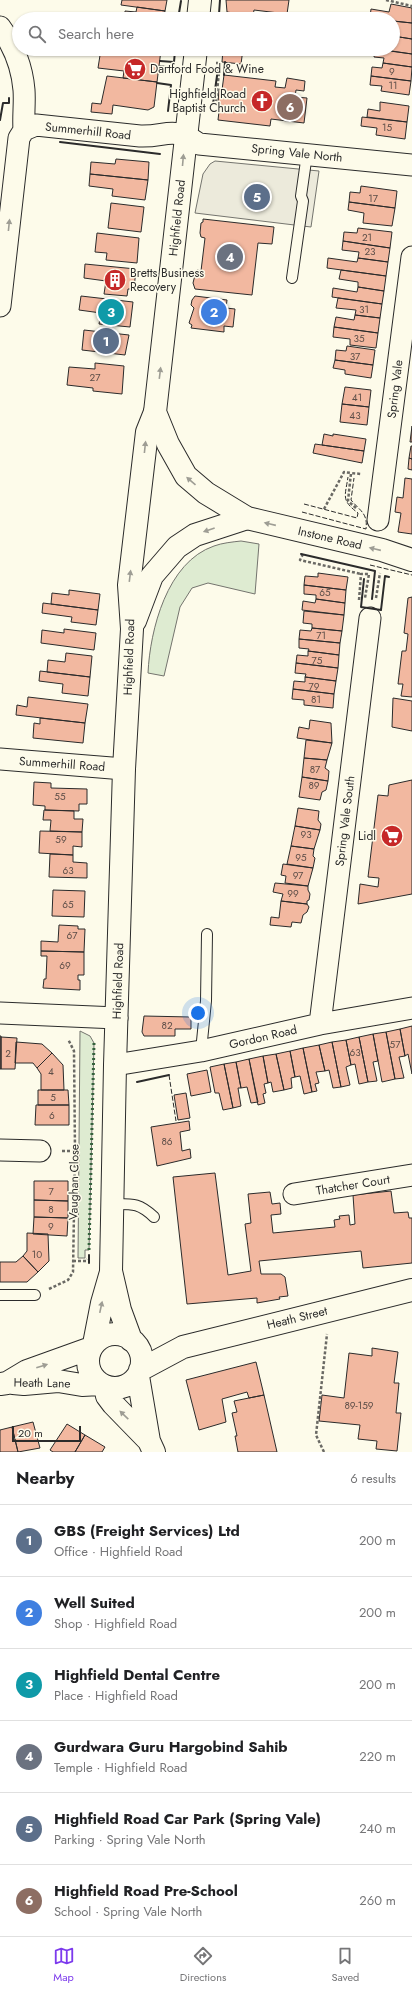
<!DOCTYPE html>
<meta charset="utf-8">
<style>
:root{--surface:#fff;--page:#f6f6f6;--text:#202124;--muted:#757577;--line:#e0e0e0;--accent:#7c3aed}
body{margin:0;font-family:Jost,sans-serif;background:var(--page);color:var(--text)}
.scale{position:absolute;left:12px;bottom:10px;width:69px;box-sizing:border-box;padding-left:4px;border:2px solid #2b2b2b;border-top:0;font-size:11px;line-height:14px;white-space:nowrap;color:#2b2b2b;-webkit-text-stroke:3px #fdfbea;paint-order:stroke}
.you{position:absolute;left:198px;top:1013px;width:14px;height:14px;margin:-10px;border:3px solid #fff;border-radius:50%;background:#1a73e8;box-shadow:0 0 0 6px #1a73e833}
.badge{display:grid;place-items:center;width:26px;height:26px;border-radius:50%;background:var(--accent);color:#fff;font-size:13px;font-weight:700}
.pin{position:absolute;translate:-50% -50%;border:2px solid #fff;box-shadow:0 1px 4px #0006}
.list{margin:0;padding:0;list-style:none}
h2{display:flex;justify-content:space-between;align-items:center;height:52px;margin:0;padding:0 16px;font-size:17px}
h2 small{font-size:13px;font-weight:400;color:var(--muted)}
.list li{display:grid;grid-template-columns:26px 1fr auto;gap:12px;align-items:center;box-sizing:border-box;height:72px;padding:0 16px;border-top:1px solid var(--line)}
.list b{display:block;font-size:15px;white-space:nowrap}
.list p{margin:0;font-size:13px;white-space:nowrap;color:var(--muted)}
.list em{font-size:13px;font-style:normal;color:var(--muted)}
.icon{flex:none;width:22px;height:22px;fill:none;stroke:currentColor;stroke-width:2;stroke-linecap:round;stroke-linejoin:round}
.map{position:relative;flex:none;width:412px;height:1452px;overflow:hidden}
.search{position:absolute;background:var(--surface);box-shadow:0 1px 3px #0004;left:12px;right:12px;top:12px;height:44px;display:flex;align-items:center;gap:10px;box-sizing:border-box;padding:0 14px;border-radius:22px;color:var(--muted);font-size:15px}
.sheet{height:484px;background:var(--surface)}
nav{display:flex;justify-content:space-around;align-items:center;box-sizing:border-box;height:56px;border-top:1px solid var(--line);background:var(--surface);font-size:11px;color:var(--muted)}
nav a{display:grid;justify-items:center;gap:2px}
nav .on{color:var(--accent)}
.map>svg:first-child{display:block}
.green{fill:#deebd1;stroke:#74746e}
.parking{fill:#eceadb;stroke:#74746e}
.building{fill:#f2b8a0;stroke:#2b2b2b}
.lines{fill:none;stroke-linecap:round;stroke-linejoin:round}
.service-casing{stroke:#2b2b2b;stroke-width:12}
.minor-casing{stroke:#2b2b2b;stroke-width:23}
.tertiary-casing{stroke:#2b2b2b;stroke-width:24}
.primary-casing{stroke:#2b2b2b;stroke-width:24}
.path{stroke:#6a6964;stroke-width:2.5;stroke-dasharray:3 2;stroke-linecap:butt}
.service{stroke:#fdfbea;stroke-width:10}
.minor{stroke:#fdfbea;stroke-width:21}
.tertiary{stroke:#fdfbea;stroke-width:22}
.primary{stroke:#fdfbea;stroke-width:22}
.hedge{stroke:#34623c;stroke-width:3;stroke-dasharray:2 3;stroke-linecap:butt}
.fence{stroke:#2b2b2b;stroke-width:1;stroke-dasharray:5 2;stroke-linecap:butt}
.wall{stroke:#2b2b2b;stroke-width:2}
.oneway{fill:#9e9d94}
.labels{text-anchor:middle;stroke-width:3;stroke-linejoin:round;paint-order:stroke}
.number-label{font-size:10px;fill:#5d4e48}
.poi-label{font-size:12px;fill:#2b2b2b;stroke:#fdfbea;text-anchor:start}
.street-label{font-size:12px;fill:#2b2b2b;stroke:#fdfbea}
</style>
<div class="map">
<svg width="412" height="1452" viewBox="0 0 412 1452">
<rect width="100%" height="100%" fill="#fdfbea"/>
<!-- green -->
<path class="green" d="M 241,541 L 259,544 L 255,594 L 208,583 L 192,588 L 180,607 L 164,676 L 148,673 C 150,630 167,562 214,546 C 222,543 232,542 241,541 Z
M 80,1031 L 90,1036 L 94,1043 L 89,1250 L 85,1250 L 85,1258 L 78,1258 Z"/>
<!-- parking -->
<path class="parking" d="M 215,161 L 319,171 L 311,227 L 195,213 L 203,174 L 210,164 Z"/>
<!-- building -->
<path class="building" d="M 122,0 L 167,0 L 165,11 L 121,5 Z
M 226,0 L 289,0 L 287,14 L 254,10 L 253,16 L 227,12 Z
M 391,4 L 412,8 L 412,23 L 393,21 L 393,19 L 370,17 L 371,9 L 389,12 Z
M 137,7 L 165,11 L 164,19 L 112,19 L 112,14 L 125,16 L 125,11 L 136,12 Z
M 393,21 L 412,23 L 412,39 L 393,36 Z
M 393,36 L 412,39 L 412,54 L 378,49 L 393,49 Z
M 101,49 L 161,50 L 157,82 L 123,78 L 124,71 L 98,68 Z
M 223,49 L 243,49 L 241,64 L 222,62 Z
M 375,49 L 412,54 L 412,67 L 383,63 L 384,58 L 374,57 Z
M 383,63 L 412,67 L 411,81 L 371,76 L 372,67 L 382,68 Z
M 224,75 L 276,81 L 275,87 L 285,88 L 287,78 L 305,81 L 304,91 L 296,90 L 295,97 L 307,98 L 304,123 L 271,119 L 270,126 L 218,120 L 220,103 L 218,103 L 219,89 L 222,90 Z
M 107,76 L 157,82 L 154,107 L 148,110 L 113,105 L 112,114 L 91,112 L 92,103 L 101,104 Z
M 371,76 L 411,81 L 409,95 L 381,91 L 382,86 L 370,85 Z
M 380,102 L 409,106 L 407,122 L 367,117 L 368,109 L 380,111 Z
M 362,117 L 407,122 L 405,139 L 376,135 L 377,128 L 361,126 Z
M 116,159 L 149,162 L 148,180 L 90,174 L 91,162 L 115,164 Z
M 90,174 L 148,180 L 145,200 L 112,196 L 113,189 L 89,186 Z
M 361,186 L 397,191 L 395,208 L 349,202 L 350,192 L 360,193 Z
M 349,202 L 395,208 L 392,226 L 363,223 L 364,213 L 348,210 Z
M 111,203 L 144,207 L 141,232 L 108,228 Z
M 203,219 L 274,227 L 272,244 L 258,243 L 252,295 L 195,289 L 193,283 L 195,275 L 197,270 L 201,271 L 205,238 L 201,237 L 200,233 L 201,223 L 203,222 Z
M 358,228 L 392,232 L 390,248 L 343,241 L 344,232 L 357,233 Z
M 97,233 L 139,238 L 137,263 L 106,260 L 107,253 L 95,252 Z
M 343,241 L 390,248 L 388,262 L 358,258 L 359,252 L 342,250 Z
M 328,258 L 357,262 L 358,258 L 388,262 L 386,276 L 327,268 Z
M 85,264 L 136,269 L 134,289 L 128,289 L 127,296 L 104,294 L 106,281 L 84,278 Z
M 341,270 L 386,276 L 384,291 L 358,287 L 358,282 L 339,279 Z
M 358,287 L 384,291 L 382,304 L 332,297 L 333,288 L 357,292 Z
M 81,296 L 133,302 L 130,327 L 99,324 L 101,313 L 79,310 Z
M 195,296 L 227,300 L 226,308 L 235,309 L 233,327 L 224,326 L 224,332 L 191,328 L 192,325 L 189,323 L 194,308 L 191,305 L 192,300 Z
M 338,298 L 382,304 L 380,318 L 355,315 L 356,310 L 336,308 Z
M 355,315 L 380,318 L 378,333 L 334,327 L 336,317 L 354,320 Z
M 334,327 L 378,333 L 376,348 L 350,345 L 350,339 L 333,337 Z
M 84,330 L 129,335 L 125,355 L 82,350 Z
M 347,346 L 375,350 L 373,365 L 335,360 L 336,350 L 346,351 Z
M 335,360 L 373,365 L 371,378 L 345,374 L 345,370 L 333,368 Z
M 95,363 L 124,366 L 122,394 L 93,391 L 93,388 L 67,385 L 69,367 L 95,369 Z
M 345,387 L 371,390 L 369,407 L 342,404 Z
M 342,404 L 369,407 L 367,425 L 340,422 Z
M 412,426 L 412,442 L 410,442 Z
M 324,434 L 333,436 L 333,434 L 366,439 L 364,451 L 322,445 Z
M 315,444 L 364,451 L 362,463 L 313,453 Z
M 411,446 L 412,446 L 412,459 L 409,458 Z
M 409,458 L 412,459 L 412,470 L 408,469 Z
M 405,478 L 412,479 L 412,534 L 398,532 L 401,513 L 395,512 L 397,497 L 403,498 Z
M 318,573 L 348,577 L 346,590 L 304,585 L 305,576 L 318,577 Z
M 304,585 L 346,590 L 345,603 L 316,599 L 316,595 L 304,594 Z
M 69,590 L 100,594 L 98,610 L 51,604 L 52,593 L 69,595 Z
M 412,597 L 412,697 L 401,696 L 403,684 L 398,684 L 402,651 L 406,651 L 408,634 L 404,633 L 408,598 Z
M 316,599 L 345,603 L 344,615 L 302,610 L 303,601 L 315,603 Z
M 43,603 L 98,610 L 96,625 L 71,622 L 72,617 L 42,613 Z
M 304,611 L 344,615 L 342,631 L 312,628 L 312,624 L 303,623 Z
M 312,628 L 342,631 L 340,643 L 299,639 L 300,630 L 311,631 Z
M 64,629 L 96,633 L 94,650 L 41,643 L 42,630 L 64,633 Z
M 299,639 L 340,643 L 339,655 L 308,651 L 309,649 L 299,648 Z
M 308,651 L 339,655 L 338,668 L 296,663 L 297,655 L 308,656 Z
M 66,653 L 92,656 L 90,677 L 47,672 L 48,660 L 65,662 Z
M 296,663 L 338,668 L 336,681 L 305,677 L 306,674 L 295,673 Z
M 40,671 L 90,677 L 88,696 L 62,693 L 63,684 L 39,681 Z
M 305,677 L 336,681 L 334,694 L 293,689 L 294,681 L 305,682 Z
M 293,689 L 334,694 L 333,708 L 304,705 L 304,700 L 292,699 Z
M 28,697 L 88,704 L 85,723 L 16,715 L 17,705 L 27,707 Z
M 393,698 L 412,701 L 412,731 L 392,727 Z
M 40,718 L 85,723 L 83,743 L 33,738 L 34,723 L 40,724 Z
M 310,720 L 331,723 L 332,743 L 297,738 L 299,727 L 309,729 Z
M 306,740 L 332,743 L 327,760 L 304,758 Z
M 304,758 L 327,760 L 325,768 L 329,771 L 328,781 L 302,777 Z
M 302,777 L 328,781 L 326,790 L 322,792 L 320,800 L 299,797 Z
M 412,780 L 412,894 L 358,904 L 360,884 L 378,887 L 379,878 L 368,877 L 378,795 L 388,796 L 389,785 Z
M 34,782 L 51,783 L 51,788 L 87,789 L 87,804 L 79,804 L 79,811 L 45,810 L 45,806 L 33,805 Z
M 298,808 L 319,811 L 318,820 L 321,824 L 320,830 L 295,826 Z
M 44,810 L 74,811 L 74,819 L 83,819 L 82,832 L 50,831 L 51,820 L 43,820 Z
M 295,826 L 320,830 L 314,849 L 291,846 Z
M 40,831 L 82,832 L 82,847 L 73,846 L 73,855 L 39,853 Z
M 291,846 L 314,849 L 313,856 L 315,858 L 313,868 L 287,864 Z
M 50,854 L 73,855 L 73,862 L 87,863 L 87,878 L 49,877 Z
M 283,864 L 313,868 L 308,886 L 285,883 L 286,876 L 281,875 Z
M 275,883 L 308,886 L 308,890 L 310,894 L 309,900 L 307,901 L 307,904 L 281,901 L 283,894 L 273,892 Z
M 53,890 L 85,891 L 84,917 L 52,916 Z
M 281,901 L 307,904 L 309,907 L 307,912 L 303,915 L 301,923 L 292,922 L 291,927 L 270,925 L 271,917 L 279,918 Z
M 59,925 L 78,926 L 78,929 L 85,929 L 84,952 L 41,951 L 41,941 L 58,942 Z
M 41,951 L 84,952 L 84,975 L 78,975 L 78,980 L 80,980 L 80,990 L 43,988 L 44,979 L 46,979 L 47,956 L 41,956 Z
M 144,1016 L 191,1017 L 191,1029 L 175,1029 L 175,1036 L 144,1036 L 142,1032 Z
M 412,1026 L 412,1074 L 408,1054 L 405,1056 L 400,1029 Z
M 400,1029 L 405,1056 L 399,1057 L 404,1078 L 395,1079 L 386,1032 Z
M 386,1032 L 395,1079 L 382,1082 L 373,1034 Z
M 373,1034 L 378,1061 L 373,1062 L 377,1081 L 368,1082 L 359,1037 Z
M 0,1036 L 1,1036 L 1,1069 L 0,1069 Z
M 1,1037 L 17,1038 L 15,1069 L 1,1069 Z
M 359,1037 L 368,1082 L 359,1084 L 355,1064 L 351,1065 L 346,1040 Z
M 346,1040 L 351,1065 L 346,1067 L 350,1085 L 341,1087 L 332,1042 Z
M 16,1042 L 42,1044 L 52,1053 L 37,1068 L 33,1063 L 15,1063 Z
M 332,1042 L 341,1087 L 333,1088 L 329,1070 L 325,1071 L 319,1045 Z
M 319,1045 L 325,1071 L 316,1072 L 319,1083 L 315,1084 L 317,1091 L 312,1092 L 303,1048 Z
M 303,1048 L 312,1092 L 304,1094 L 300,1076 L 295,1077 L 290,1051 Z
M 290,1051 L 295,1077 L 291,1078 L 292,1088 L 284,1090 L 276,1054 Z
M 52,1053 L 63,1065 L 64,1090 L 41,1090 L 41,1074 L 37,1068 Z
M 276,1054 L 284,1090 L 273,1092 L 271,1082 L 268,1083 L 263,1056 Z
M 263,1056 L 268,1083 L 264,1084 L 266,1093 L 263,1094 L 265,1103 L 258,1105 L 249,1059 Z
M 249,1059 L 258,1102 L 251,1103 L 247,1087 L 241,1088 L 236,1062 Z
M 236,1062 L 241,1088 L 238,1088 L 241,1106 L 233,1108 L 224,1064 Z
M 224,1064 L 233,1108 L 223,1110 L 219,1093 L 215,1093 L 210,1067 Z
M 207,1070 L 211,1092 L 191,1096 L 187,1074 Z
M 38,1090 L 68,1090 L 69,1105 L 38,1105 Z
M 186,1093 L 190,1118 L 178,1120 L 174,1095 Z
M 36,1105 L 69,1105 L 69,1125 L 35,1125 Z
M 189,1121 L 190,1130 L 180,1132 L 182,1151 L 190,1149 L 191,1158 L 157,1166 L 151,1127 Z
M 215,1173 L 228,1275 L 251,1271 L 245,1224 L 251,1223 L 248,1194 L 270,1192 L 272,1204 L 280,1203 L 281,1214 L 271,1215 L 273,1233 L 335,1227 L 334,1220 L 340,1219 L 339,1216 L 349,1215 L 350,1225 L 355,1224 L 353,1195 L 391,1191 L 394,1213 L 408,1212 L 409,1218 L 412,1218 L 412,1263 L 363,1268 L 361,1251 L 259,1261 L 261,1274 L 281,1274 L 285,1277 L 288,1296 L 279,1297 L 280,1299 L 257,1303 L 257,1298 L 187,1304 L 173,1177 Z
M 34,1181 L 68,1181 L 68,1201 L 34,1200 Z
M 34,1200 L 68,1201 L 68,1218 L 34,1217 Z
M 34,1217 L 68,1218 L 67,1236 L 33,1234 Z
M 27,1233 L 48,1234 L 49,1261 L 38,1272 L 23,1256 L 27,1251 Z
M 23,1256 L 38,1272 L 27,1282 L 0,1282 L 0,1262 L 16,1262 Z
M 372,1348 L 398,1352 L 394,1383 L 399,1383 L 396,1413 L 401,1413 L 397,1451 L 376,1449 L 377,1441 L 358,1439 L 360,1425 L 319,1421 L 322,1395 L 344,1398 L 349,1353 L 372,1356 Z
M 256,1362 L 264,1395 L 249,1398 L 247,1392 L 222,1399 L 226,1422 L 199,1430 L 186,1380 Z
M 264,1395 L 277,1452 L 238,1452 L 235,1436 L 237,1436 L 232,1413 L 237,1412 L 234,1401 Z
M 33,1422 L 40,1448 L 18,1452 L 12,1427 Z
M 67,1424 L 85,1435 L 75,1452 L 53,1452 L 50,1450 Z
M 12,1427 L 18,1452 L 0,1452 L 0,1430 Z
M 85,1435 L 105,1447 L 102,1452 L 75,1452 Z"/>
<g class="lines">
<!-- service casing -->
<g class="service-casing">
<path id="service" d="M 292,278 L 303,201 L 301,196 L 307,154
M 201,1051 L 206,1001 L 207,934
M 113,1204 C 133,1204 139,1203 154,1217
M 0,1295 L 35,1295"/>
</g>
<!-- minor casing -->
<g class="minor-casing">
<path id="minor" d="M 0,27 C 14,46 22,66 24,90 C 25,103 23,117 24,130
M 0,306 L 19,138 L 24,130 L 36,125 L 140,136 C 168,137 171,125 199,144 L 412,165
M 378,520 L 412,257
M 0,759 L 124,769
M 0,1013 L 117,1018
M 320,1024 L 370,618
M 115,1065 L 201,1051 L 320,1024 L 412,1008
M 0,1150 L 40,1151
M 294,1194 L 412,1175"/>
</g>
<!-- tertiary casing -->
<g class="tertiary-casing">
<path id="tertiary" d="M 135,621 L 152,576 L 177,547 L 195,535 L 247,518
M88 1361a27 27 0 1 1 54 0a27 27 0 1 1-54 0Z
M 131,1340 L 120,1310 L 111,1271 L 115,1065 L 124,769 L 132,629 L 129,585 L 147,432 L 155,412
M 94,1344 L 102,1303 L 111,1272
M 140,1370 L 183,1347 L 412,1290
M 138,1376 L 149,1441 L 154,1452
M 13,1383 L 24,1384 L 58,1381 L 82,1385 L 100,1384
M 0,1384 L 7,1383 L 27,1371 L 91,1348
M 105,1386 L 107,1396 L 113,1404 L 149,1441"/>
</g>
<!-- primary casing -->
<g class="primary-casing">
<path id="primary" d="M 198,19 L 200,0
M 196,49 L 155,412 L 168,444 L 186,476 L 206,493 L 247,518 L 382,550 L 412,560"/>
</g>
<!-- path -->
<path class="path" d="M 386,0 L 412,6
M 216,101 L 220,63 L 216,63
M 356,508 L 348,501 L 351,473 L 361,474
M 324,509 L 344,472 L 351,473
M 303,554 L 300,560 L 361,574
M 376,598 L 380,573
M 359,600 L 361,574 L 369,574 L 365,598
M 62,1151 L 75,1151
M 73,1261 L 86,1261 L 87,1259
M 49,1289 L 68,1280 L 73,1272 L 75,1151 L 74,1051 L 68,1039
M 324,1452 L 316,1435 L 327,1334"/>
<!-- service -->
<use href="#service" class="service"/>
<!-- minor -->
<use href="#minor" class="minor"/>
<!-- tertiary -->
<use href="#tertiary" class="tertiary"/>
<!-- primary -->
<use href="#primary" class="primary"/>
<!-- hedge -->
<path class="hedge" d="M 89,1250 L 94,1043"/>
<!-- fence -->
<path class="fence" d="M 218,19 L 219,14
M 215,49 L 214,50 L 223,51
M 304,504 L 357,518 L 358,513 C 341,500 345,497 348,477
M 302,512 L 366,529 C 368,513 360,511 351,500 L 354,478
M 370,565 L 412,575
M 169,1075 L 176,1121"/>
<!-- wall -->
<path class="wall" d="M 220,0 L 219,14 L 226,15
M 179,13 L 181,1
M 179,19 L 179,17
M 161,50 L 175,51 L 175,49
M 160,61 L 174,62 L 175,51
M 159,66 L 173,68
M 224,75 L 225,62
M 157,83 L 171,85 L 168,111
M 213,104 L 218,69
M 0,120 L 3,103 L 9,103 L 9,98
M 60,142 L 160,154
M 301,554 L 375,571 L 372,599
M 364,579 L 361,607 L 381,610 L 385,576 L 389,577
M 137,1082 L 169,1075
M 89,1255 L 89,1263"/>
</g>
<!-- one-way arrows -->
<defs><path id="oneway-solid" d="M-6-.8H1V-3.2L6.5 0L1 3.2V.8H-6Z"/></defs>
<g class="oneway">
<use href="#oneway-solid" transform="translate(183 160) rotate(-85)"/>
<use href="#oneway-solid" transform="translate(9 225) rotate(-84)"/>
<use href="#oneway-solid" transform="translate(160 373) rotate(-83)"/>
<use href="#oneway-solid" transform="translate(145 447) rotate(-84)"/>
<use href="#oneway-solid" transform="translate(191 481) rotate(-139)"/>
<use href="#oneway-solid" transform="translate(270 524) rotate(-167)"/>
<use href="#oneway-solid" transform="translate(209 530) rotate(161)"/>
<use href="#oneway-solid" transform="translate(375 549) rotate(-167)"/>
<use href="#oneway-solid" transform="translate(130 576) rotate(-83)"/>
<use href="#oneway-solid" transform="translate(101 1307) rotate(-78)"/>
<use href="#oneway-solid" transform="translate(42 1366) rotate(-18)"/>
<use href="#oneway-solid" transform="translate(124 1415) rotate(-136)"/>
</g>
<!-- icons -->
<defs>
<g id="supermarket-disc" transform="scale(1.15)"><circle r="9.5" fill="#c62828" stroke="#fdfbea"/><path d="M-6-5.5h2.5l.6 2H6L4.5 2H-2.5L-4.4-4H-6ZM-1.5 3.2a1.3 1.3 0 1 0 .1 0ZM3 3.2a1.3 1.3 0 1 0 .1 0Z" fill="#fff"/></g>
<g id="church-disc" transform="scale(1.15)"><circle r="9.5" fill="#c62828" stroke="#fdfbea"/><path d="M-1.2-6h2.4v3.5h3.3v2.4h-3.3V6h-2.4V-.1h-3.3v-2.4h3.3Z" fill="#fff"/></g>
<g id="building-disc" transform="scale(1.15)"><circle r="9.5" fill="#c62828" stroke="#fdfbea"/><path d="M-4-6H4V6H1V3H-1V6H-4ZM-2.5-4.3h1.7v1.8h-1.7ZM.8-4.3h1.7v1.8H.8ZM-2.5-1h1.7V.8h-1.7ZM.8-1h1.7V.8H.8Z" fill="#fff"/></g>
</defs>
<g fill-rule="evenodd">
<use href="#supermarket-disc" x="135" y="69"/>
<use href="#church-disc" x="262" y="101"/>
<use href="#building-disc" x="115" y="280"/>
<use href="#supermarket-disc" x="392" y="836"/>
</g>
<g class="labels">
<!-- number labels -->
<g class="number-label">
<text x="392" y="75">9</text>
<text x="393" y="89">11</text>
<text x="387" y="131">15</text>
<text x="373" y="202">17</text>
<text x="367" y="241">21</text>
<text x="370" y="255">23</text>
<text x="364" y="313">31</text>
<text x="359" y="342">35</text>
<text x="355" y="360">37</text>
<text x="95" y="381">27</text>
<text x="357" y="401">41</text>
<text x="355" y="419">43</text>
<text x="325" y="596">65</text>
<text x="321" y="639">71</text>
<text x="317" y="664">75</text>
<text x="314" y="690">79</text>
<text x="316" y="703">81</text>
<text x="315" y="773">87</text>
<text x="314" y="789">89</text>
<text x="60" y="800">55</text>
<text x="306" y="838">93</text>
<text x="61" y="843">59</text>
<text x="301" y="861">95</text>
<text x="68" y="874">63</text>
<text x="298" y="879">97</text>
<text x="293" y="897">99</text>
<text x="68" y="908">65</text>
<text x="72" y="939">67</text>
<text x="65" y="969">69</text>
<text x="167" y="1029">82</text>
<text x="395" y="1048">57</text>
<text x="355" y="1056">63</text>
<text x="8" y="1057">2</text>
<text x="51" y="1075">4</text>
<text x="53" y="1101">5</text>
<text x="52" y="1119">6</text>
<text x="167" y="1145">86</text>
<text x="51" y="1195">7</text>
<text x="51" y="1213">8</text>
<text x="51" y="1230">9</text>
<text x="37" y="1258">10</text>
<text x="359" y="1409">89-159</text>
</g>
<!-- poi labels -->
<g class="poi-label">
<text x="150" y="73">Dartford Food &amp; Wine</text>
<text x="246" y="98" text-anchor="end">Highfield Road<tspan x="246" dy="14">Baptist Church</tspan></text>
<text x="130" y="277">Bretts Business<tspan x="130" dy="14">Recovery</tspan></text>
<text x="376" y="840" text-anchor="end">Lidl</text>
</g>
<!-- street labels -->
<g class="street-label">
<text transform="translate(88 131) rotate(6)" y="4">Summerhill Road</text>
<text transform="translate(297 153) rotate(6)" y="4">Spring Vale North</text>
<text transform="translate(177 218) rotate(-84)" y="4">Highfield Road</text>
<text transform="translate(395 389) rotate(-83)" y="4">Spring Vale</text>
<text transform="translate(330 538) rotate(13)" y="4">Instone Road</text>
<text transform="translate(129 657) rotate(-88)" y="4">Highfield Road</text>
<text transform="translate(62 764) rotate(4)" y="4">Summerhill Road</text>
<text transform="translate(345 821) rotate(-83)" y="4">Spring Vale South</text>
<text transform="translate(118 981) rotate(-88)" y="4">Highfield Road</text>
<text transform="translate(263 1037) rotate(-13)" y="4">Gordon Road</text>
<text transform="translate(74 1182) rotate(-89)" y="4">Vaughan Close</text>
<text transform="translate(353 1185) rotate(-9)" y="4">Thatcher Court</text>
<text transform="translate(297 1318) rotate(-14)" y="4">Heath Street</text>
<text transform="translate(42 1383) rotate(1)" y="4">Heath Lane</text>
</g>
</g>
</svg>
<div class="scale">20 m</div>
<div class="you"></div>
<div class="pin badge" style="left:106px;top:341px;background:#5c6f8a">1</div>
<div class="pin badge" style="left:214px;top:312px;background:#3f7fe0">2</div>
<div class="pin badge" style="left:111px;top:312px;background:#0f9aa8">3</div>
<div class="pin badge" style="left:230px;top:257px;background:#6b7280">4</div>
<div class="pin badge" style="left:257px;top:197px;background:#5c6f8a">5</div>
<div class="pin badge" style="left:290px;top:107px;background:#8d6e63">6</div>
<div class="search"><svg class="icon" aria-label="search" viewBox="0 0 24 24"><circle cx="10" cy="10" r="6"/><path d="M15 15l6 6"/></svg>Search here</div>
</div>
<section class="sheet">
<h2>Nearby<small>6 results</small></h2>
<ul class="list">
<li><span class="badge" style="background:#5c6f8a">1</span><div><b>GBS (Freight Services) Ltd</b><p>Office · Highfield Road</p></div><em>200 m</em></li>
<li><span class="badge" style="background:#3f7fe0">2</span><div><b>Well Suited</b><p>Shop · Highfield Road</p></div><em>200 m</em></li>
<li><span class="badge" style="background:#0f9aa8">3</span><div><b>Highfield Dental Centre</b><p>Place · Highfield Road</p></div><em>200 m</em></li>
<li><span class="badge" style="background:#6b7280">4</span><div><b>Gurdwara Guru Hargobind Sahib</b><p>Temple · Highfield Road</p></div><em>220 m</em></li>
<li><span class="badge" style="background:#5c6f8a">5</span><div><b>Highfield Road Car Park (Spring Vale)</b><p>Parking · Spring Vale North</p></div><em>240 m</em></li>
<li><span class="badge" style="background:#8d6e63">6</span><div><b>Highfield Road Pre-School</b><p>School · Spring Vale North</p></div><em>260 m</em></li>
</ul>
</section>
<nav>
<a class="on"><svg class="icon" aria-label="map" viewBox="0 0 24 24"><path d="M3 6l6-2 6 2 6-2v14l-6 2-6-2-6 2zM9 4v14M15 6v14"/></svg>Map</a>
<a><svg class="icon" aria-label="directions" viewBox="0 0 24 24"><path d="M12 3l9 9-9 9-9-9zM9 14v-3h6M13 9l2 2-2 2"/></svg>Directions</a>
<a><svg class="icon" aria-label="saved" viewBox="0 0 24 24"><path d="M7 4h10v16l-5-4-5 4z"/></svg>Saved</a>
</nav>
